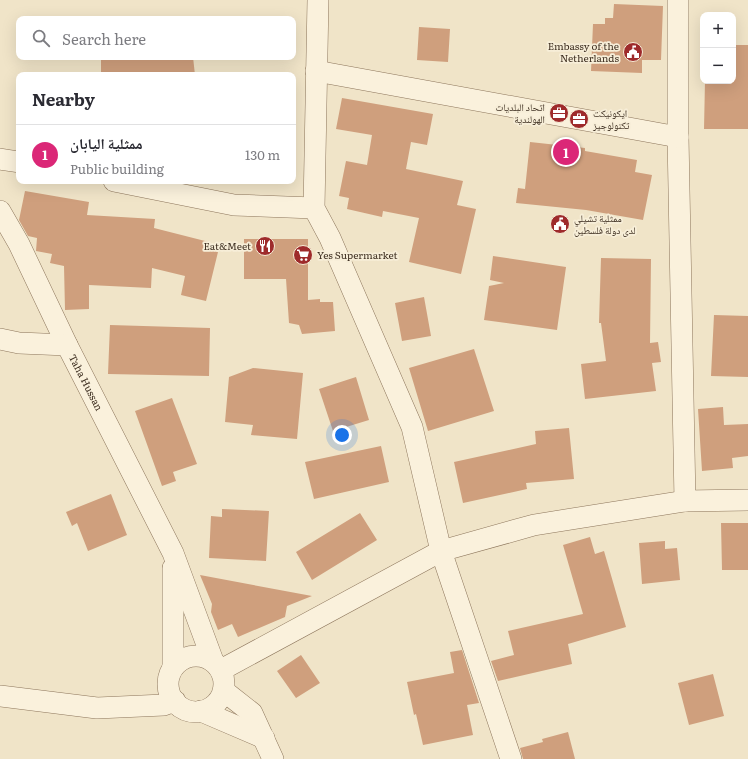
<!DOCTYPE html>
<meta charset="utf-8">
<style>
:root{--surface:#fff;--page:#f7f7f7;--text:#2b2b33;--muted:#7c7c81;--line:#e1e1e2;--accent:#db2777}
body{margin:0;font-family:Literata,"Noto Naskh Arabic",serif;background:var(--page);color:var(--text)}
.controls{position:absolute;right:12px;top:12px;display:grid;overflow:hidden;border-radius:8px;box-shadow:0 4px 16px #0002}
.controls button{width:36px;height:36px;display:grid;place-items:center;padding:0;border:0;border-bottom:1px solid var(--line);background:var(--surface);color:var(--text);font:20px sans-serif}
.you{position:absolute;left:342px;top:435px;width:14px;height:14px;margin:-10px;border:3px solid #fff;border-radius:50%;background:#1a73e8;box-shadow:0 0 0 6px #1a73e833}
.badge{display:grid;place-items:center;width:26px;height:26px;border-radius:50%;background:var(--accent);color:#fff;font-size:13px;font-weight:700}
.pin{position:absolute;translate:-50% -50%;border:2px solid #fff;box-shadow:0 1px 4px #0006}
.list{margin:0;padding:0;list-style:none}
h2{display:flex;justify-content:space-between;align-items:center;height:52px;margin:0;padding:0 16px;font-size:17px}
h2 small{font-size:13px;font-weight:400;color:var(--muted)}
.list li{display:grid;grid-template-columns:26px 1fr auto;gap:12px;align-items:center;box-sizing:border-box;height:60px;padding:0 16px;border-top:1px solid var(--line)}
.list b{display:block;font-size:15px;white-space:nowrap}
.list p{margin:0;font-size:13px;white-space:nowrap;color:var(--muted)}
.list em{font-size:13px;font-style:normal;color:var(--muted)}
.icon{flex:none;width:22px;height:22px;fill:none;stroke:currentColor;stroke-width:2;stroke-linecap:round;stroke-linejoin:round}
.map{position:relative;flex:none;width:748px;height:759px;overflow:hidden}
.search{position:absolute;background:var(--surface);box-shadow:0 4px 16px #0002;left:16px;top:16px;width:280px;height:44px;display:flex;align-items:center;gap:10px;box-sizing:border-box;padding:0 14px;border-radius:8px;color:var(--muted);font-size:15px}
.panel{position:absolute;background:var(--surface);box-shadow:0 4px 16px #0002;left:16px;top:72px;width:280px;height:112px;border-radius:8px}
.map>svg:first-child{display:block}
.building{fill:#cf9f7d}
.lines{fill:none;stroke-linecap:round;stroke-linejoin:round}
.minor-casing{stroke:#8d765c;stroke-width:22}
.minor{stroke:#faf1dc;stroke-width:21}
.labels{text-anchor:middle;stroke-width:3.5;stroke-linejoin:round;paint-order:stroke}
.poi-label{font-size:10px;fill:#3d2e20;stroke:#f7eed8;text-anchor:end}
.street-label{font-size:10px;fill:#3d2e20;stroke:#f7eed8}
</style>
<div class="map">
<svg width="748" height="759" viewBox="0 0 748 759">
<rect width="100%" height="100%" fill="#f0e4c8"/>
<!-- building -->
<path class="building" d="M 614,4 L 663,6 L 661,60 L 642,60 L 642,73 L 591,71 L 593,24 L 605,24 L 605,18 L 613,18 Z
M 419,27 L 450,29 L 448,62 L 417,60 Z
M 733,45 L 748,45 L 748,129 L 704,129 L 705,81 L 733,81 Z
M 101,57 L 193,57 L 195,75 L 101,75 Z
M 342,98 L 433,114 L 427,145 L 411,142 L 406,169 L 463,181 L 457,205 L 476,209 L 461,274 L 409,262 L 419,218 L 383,211 L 382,217 L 347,209 L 349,198 L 339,196 L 346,161 L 367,165 L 372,135 L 336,129 Z
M 530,142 L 585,148 L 585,151 L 637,160 L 635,172 L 652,175 L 643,220 L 586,210 L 516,203 L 518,188 L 525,189 Z
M 25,191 L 89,202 L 87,215 L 155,219 L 154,228 L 209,242 L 207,249 L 218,252 L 206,301 L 181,295 L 185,276 L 152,268 L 151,288 L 89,285 L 89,309 L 65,310 L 64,266 L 50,263 L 52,254 L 36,251 L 37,238 L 28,236 L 19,220 Z
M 244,239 L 308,239 L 308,300 L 320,299 L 320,302 L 333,302 L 335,331 L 302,334 L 299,325 L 289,323 L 286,279 L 244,279 Z
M 493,256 L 566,267 L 557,330 L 484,320 L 489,286 L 504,283 L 490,280 Z
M 601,258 L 651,259 L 650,343 L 658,342 L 661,362 L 652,363 L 656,391 L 585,399 L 581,364 L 606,361 L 601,323 L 599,323 Z
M 424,297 L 431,336 L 402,341 L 395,303 Z
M 714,315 L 748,316 L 748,377 L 711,376 Z
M 110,325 L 210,328 L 209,376 L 108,374 Z
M 474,349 L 494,411 L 428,431 L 409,368 Z
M 253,368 L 303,373 L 297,439 L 251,435 L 253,425 L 225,422 L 229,377 Z
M 356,377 L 369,420 L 333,431 L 319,389 Z
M 172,398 L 197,464 L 173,472 L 176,481 L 162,486 L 135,411 Z
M 723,407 L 724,425 L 748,424 L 748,456 L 732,458 L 733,468 L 702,471 L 698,409 Z
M 569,428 L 574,479 L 526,483 L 527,489 L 463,503 L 454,462 L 536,444 L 535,431 Z
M 381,446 L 389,482 L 314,499 L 305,462 Z
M 111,494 L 127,535 L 88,551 L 77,523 L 72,526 L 66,512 Z
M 222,509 L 269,511 L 266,561 L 209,558 L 211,516 L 222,517 Z
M 360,513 L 377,540 L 312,580 L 296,552 Z
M 721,523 L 748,523 L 748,570 L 722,570 Z
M 590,537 L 595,554 L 604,551 L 626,627 L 568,644 L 572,664 L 498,681 L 491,661 L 514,655 L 508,631 L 583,614 L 563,545 Z
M 665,541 L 665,549 L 677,548 L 680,580 L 642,584 L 639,543 Z
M 200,575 L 312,596 L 287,606 L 285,617 L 238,637 L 232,624 L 218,630 L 211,612 L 212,604 Z
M 462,650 L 479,703 L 467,705 L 473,735 L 423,745 L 416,714 L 414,715 L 407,682 L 454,673 L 450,652 Z
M 301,655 L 320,683 L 296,698 L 277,671 Z
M 713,674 L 724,716 L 689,725 L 678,683 Z
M 568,732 L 575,759 L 523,759 L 520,748 L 543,742 L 542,739 Z"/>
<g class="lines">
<!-- minor casing -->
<g class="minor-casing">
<g id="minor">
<path d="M 318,0 L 314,208 L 330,238 L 412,427 L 441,551 L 511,759"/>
<path d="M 678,0 L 678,137 L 685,501"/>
<path d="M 316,71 L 678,137"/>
<path d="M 0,159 L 19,162"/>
<path d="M 114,181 L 234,205 L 314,208"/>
<path id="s1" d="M 0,211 L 19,244 L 67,345 L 173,553 L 213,661"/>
<path d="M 0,339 L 19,343 L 67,345"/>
<circle cx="196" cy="684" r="28"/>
<path d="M 173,667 L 173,568"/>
<path d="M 221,670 L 441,551 L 534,525 L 685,501 L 748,500"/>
<path d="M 224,691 L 252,713 L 273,759"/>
<path d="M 0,696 L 97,708 L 164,705 L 175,701"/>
<path d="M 201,711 L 264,738"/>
</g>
</g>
<!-- minor -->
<use href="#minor" class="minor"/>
</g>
<!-- icons -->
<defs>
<g id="civic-disc" transform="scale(1)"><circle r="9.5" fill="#9e2a2b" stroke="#f7eed8"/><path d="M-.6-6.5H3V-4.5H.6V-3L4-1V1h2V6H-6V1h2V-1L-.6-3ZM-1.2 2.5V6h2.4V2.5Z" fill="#fff"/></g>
<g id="office-disc" transform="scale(1)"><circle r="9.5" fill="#9e2a2b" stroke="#f7eed8"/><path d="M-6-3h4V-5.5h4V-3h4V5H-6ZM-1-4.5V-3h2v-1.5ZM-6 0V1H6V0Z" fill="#fff"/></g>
<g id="restaurant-disc" transform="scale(1)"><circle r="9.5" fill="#9e2a2b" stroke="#f7eed8"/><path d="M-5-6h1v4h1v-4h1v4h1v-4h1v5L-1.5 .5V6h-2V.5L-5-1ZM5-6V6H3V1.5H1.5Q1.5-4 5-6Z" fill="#fff"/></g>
<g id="supermarket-disc" transform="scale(1)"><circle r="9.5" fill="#9e2a2b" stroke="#f7eed8"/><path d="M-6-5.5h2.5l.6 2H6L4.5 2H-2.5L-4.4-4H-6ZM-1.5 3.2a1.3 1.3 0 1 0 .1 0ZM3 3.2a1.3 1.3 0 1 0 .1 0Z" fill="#fff"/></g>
</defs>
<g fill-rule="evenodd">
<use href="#civic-disc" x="633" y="52"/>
<use href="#office-disc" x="559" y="113"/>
<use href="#office-disc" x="579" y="119"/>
<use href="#civic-disc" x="560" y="224"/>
<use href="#restaurant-disc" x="265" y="246"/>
<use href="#supermarket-disc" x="303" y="255"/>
</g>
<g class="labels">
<!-- poi labels -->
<g class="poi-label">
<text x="619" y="50">Embassy of the<tspan x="619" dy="12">Netherlands</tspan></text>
<text x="545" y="111">اتحاد البلديات<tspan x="545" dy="12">الهولندية</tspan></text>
<text x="593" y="117" text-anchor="start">ايكونيكت<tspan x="593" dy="12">تكنولوجيز</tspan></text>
<text x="574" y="222" text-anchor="start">ممثلية تشيلي<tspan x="574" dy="12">لدى دولة فلسطين</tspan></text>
<text x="251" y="250">Eat&amp;Meet</text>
<text x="317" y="259" text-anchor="start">Yes Supermarket</text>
</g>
<!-- street labels -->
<g class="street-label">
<text dy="4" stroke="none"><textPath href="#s1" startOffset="192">Taha Hussan</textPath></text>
</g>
</g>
</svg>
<div class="controls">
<button>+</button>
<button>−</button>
</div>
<div class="you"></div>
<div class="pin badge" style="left:566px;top:152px">1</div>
<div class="search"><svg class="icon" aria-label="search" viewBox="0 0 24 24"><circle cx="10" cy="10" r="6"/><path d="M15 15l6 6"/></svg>Search here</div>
<section class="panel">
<h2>Nearby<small></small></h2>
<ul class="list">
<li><span class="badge">1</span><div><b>ممثلية اليابان</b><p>Public building</p></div><em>130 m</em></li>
</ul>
</section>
</div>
